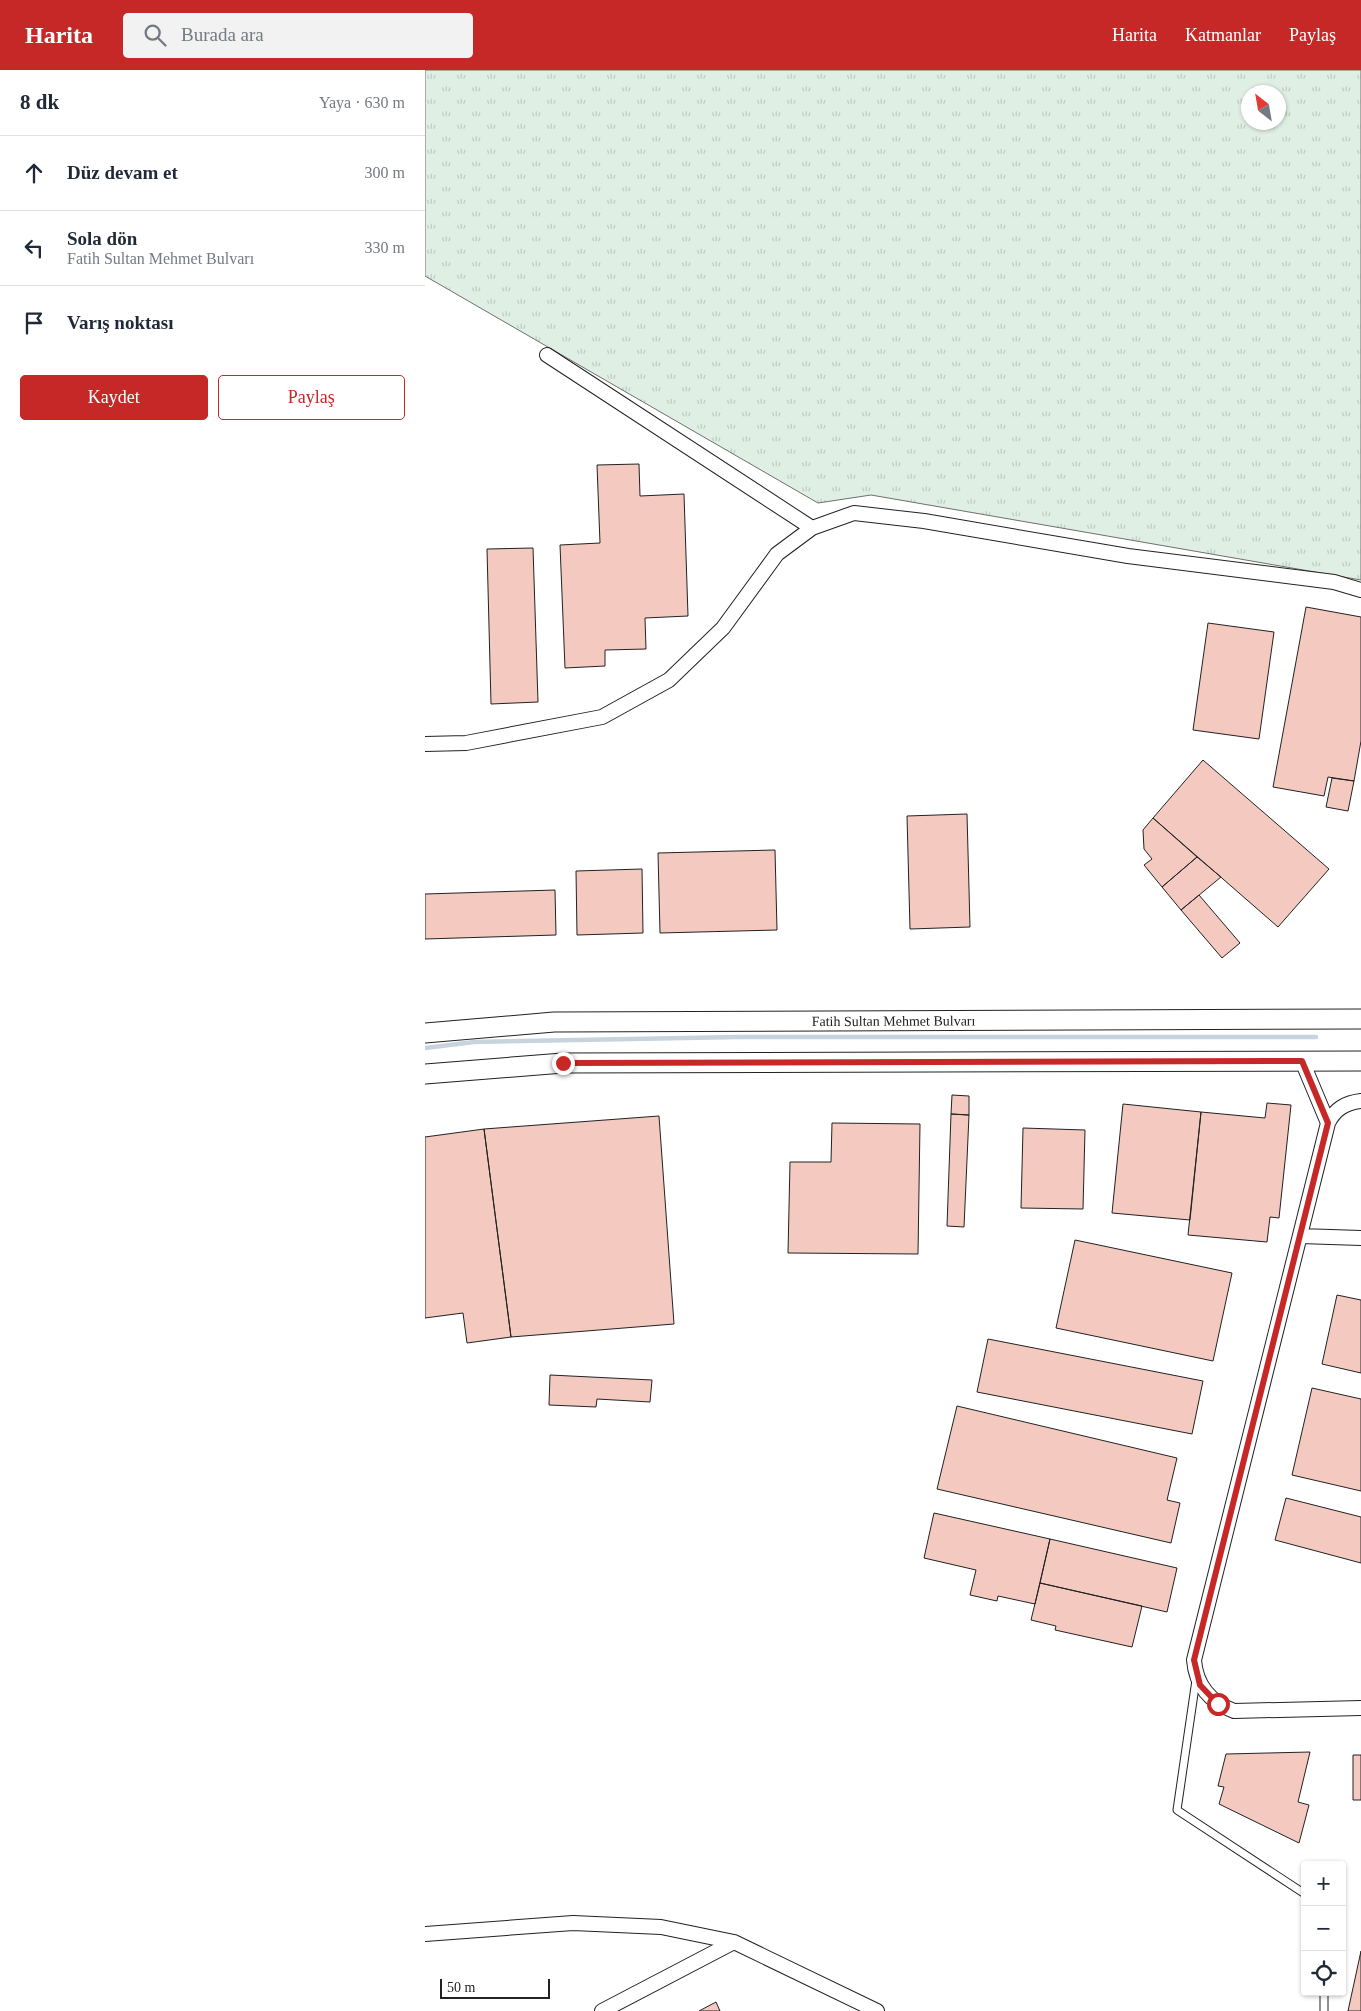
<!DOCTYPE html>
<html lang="tr">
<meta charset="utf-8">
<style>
:root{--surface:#fff;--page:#f2f2f3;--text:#1f2937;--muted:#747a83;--line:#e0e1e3;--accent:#c62828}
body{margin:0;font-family:"Times New Roman",serif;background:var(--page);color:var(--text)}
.controls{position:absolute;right:15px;bottom:15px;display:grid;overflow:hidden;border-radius:5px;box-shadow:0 1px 4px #0004}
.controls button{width:45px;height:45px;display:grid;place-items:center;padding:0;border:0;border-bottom:1px solid var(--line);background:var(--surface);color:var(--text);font:25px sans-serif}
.compass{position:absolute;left:816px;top:15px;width:45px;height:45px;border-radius:50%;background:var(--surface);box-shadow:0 1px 4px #0004;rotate:329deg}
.scale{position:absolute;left:15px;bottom:12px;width:110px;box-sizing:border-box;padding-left:5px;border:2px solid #222;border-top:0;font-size:14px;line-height:18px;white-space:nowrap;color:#222;-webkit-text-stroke:4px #fff;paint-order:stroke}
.stop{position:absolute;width:15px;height:15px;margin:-11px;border:4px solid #c62828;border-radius:50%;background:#fff}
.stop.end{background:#c62828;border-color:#fff;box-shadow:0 1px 5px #0008}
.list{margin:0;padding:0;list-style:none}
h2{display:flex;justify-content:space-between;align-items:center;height:65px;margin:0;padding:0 20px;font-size:21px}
h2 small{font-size:16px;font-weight:400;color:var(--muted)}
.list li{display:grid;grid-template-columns:32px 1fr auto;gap:15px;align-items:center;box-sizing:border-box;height:75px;padding:0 20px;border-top:1px solid var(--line)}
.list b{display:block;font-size:19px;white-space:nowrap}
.list p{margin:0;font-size:16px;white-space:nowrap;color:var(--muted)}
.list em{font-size:16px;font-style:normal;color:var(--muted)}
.actions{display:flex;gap:10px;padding:15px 20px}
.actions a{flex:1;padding:11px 0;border:1px solid var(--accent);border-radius:5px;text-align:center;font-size:18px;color:var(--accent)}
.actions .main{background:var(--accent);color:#fff}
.icon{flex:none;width:28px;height:28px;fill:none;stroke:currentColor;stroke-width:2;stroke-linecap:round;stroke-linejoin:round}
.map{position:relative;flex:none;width:936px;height:1941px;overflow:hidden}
header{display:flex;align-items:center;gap:30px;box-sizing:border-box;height:70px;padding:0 25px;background:var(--accent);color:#fff}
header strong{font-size:24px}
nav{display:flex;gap:28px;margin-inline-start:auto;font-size:18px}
.search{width:350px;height:45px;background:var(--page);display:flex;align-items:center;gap:12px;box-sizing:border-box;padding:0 18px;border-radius:5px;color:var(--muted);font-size:19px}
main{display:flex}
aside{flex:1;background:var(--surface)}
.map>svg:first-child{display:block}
.grass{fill:url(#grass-tufts);stroke:#6f6f6f;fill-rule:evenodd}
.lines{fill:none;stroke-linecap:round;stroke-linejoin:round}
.stream{stroke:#c7d3dd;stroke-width:4.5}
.building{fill:#f3c9c0;stroke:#222}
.lane-casing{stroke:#222;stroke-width:9}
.street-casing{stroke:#222;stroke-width:16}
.secondary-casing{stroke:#222;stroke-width:21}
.lane{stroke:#fff;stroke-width:7}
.street{stroke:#fff;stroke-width:14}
.secondary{stroke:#fff;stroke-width:19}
.route{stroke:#c62828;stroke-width:6}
.labels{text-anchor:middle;stroke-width:4;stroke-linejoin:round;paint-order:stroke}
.street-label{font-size:14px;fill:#222;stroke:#fff}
</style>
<header>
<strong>Harita</strong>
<div class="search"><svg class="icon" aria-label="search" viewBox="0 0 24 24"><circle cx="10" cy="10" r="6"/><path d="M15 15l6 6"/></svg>Burada ara</div>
<nav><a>Harita</a><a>Katmanlar</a><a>Paylaş</a></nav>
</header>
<main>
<aside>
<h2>8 dk<small>Yaya · 630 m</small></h2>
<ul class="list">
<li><svg class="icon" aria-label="ahead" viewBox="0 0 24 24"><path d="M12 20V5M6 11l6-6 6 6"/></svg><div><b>Düz devam et</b></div><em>300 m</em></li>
<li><svg class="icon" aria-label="left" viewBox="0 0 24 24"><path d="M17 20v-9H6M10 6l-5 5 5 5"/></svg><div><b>Sola dön</b><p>Fatih Sultan Mehmet Bulvarı</p></div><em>330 m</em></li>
<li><svg class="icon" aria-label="arrive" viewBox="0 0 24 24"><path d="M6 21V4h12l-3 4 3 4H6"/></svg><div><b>Varış noktası</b></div></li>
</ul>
<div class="actions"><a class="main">Kaydet</a><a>Paylaş</a></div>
</aside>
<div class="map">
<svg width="936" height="1941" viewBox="0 0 936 1941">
<defs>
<pattern id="grass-tufts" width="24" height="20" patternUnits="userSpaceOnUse" patternTransform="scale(1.25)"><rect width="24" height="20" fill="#e0efe3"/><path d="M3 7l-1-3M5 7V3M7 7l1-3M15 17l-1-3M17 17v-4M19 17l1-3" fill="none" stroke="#c0cdc2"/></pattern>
</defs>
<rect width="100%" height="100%" fill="#fff"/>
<!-- grass -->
<path class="grass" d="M 0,0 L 936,0 L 936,510 L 446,425 L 393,433 L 0,206 ZM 824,22 L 854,22 L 854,52 L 824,52 Z"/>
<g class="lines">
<!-- stream -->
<path class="stream" d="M 0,978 L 49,972 L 314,967 L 891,967"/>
</g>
<!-- building -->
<path class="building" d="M 214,394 L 215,426 L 259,424 L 263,546 L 220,548 L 221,579 L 180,580 L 180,596 L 140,598 L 135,475 L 175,473 L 172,395 Z
M 108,478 L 113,632 L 66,634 L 62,479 Z
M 881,537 L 936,547 L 936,671 L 929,711 L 903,707 L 899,726 L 848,717 Z
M 783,553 L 849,562 L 834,669 L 768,660 Z
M 778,690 L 904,799 L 853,857 L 728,748 Z
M 907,708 L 929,711 L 923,741 L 901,737 Z
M 542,744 L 545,857 L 485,859 L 482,746 Z
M 728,748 L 772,787 L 737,817 L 719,795 L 727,789 L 719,779 L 718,760 Z
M 350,780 L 352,860 L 235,863 L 233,783 Z
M 772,787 L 796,807 L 756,840 L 737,817 Z
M 217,799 L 218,863 L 152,865 L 151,801 Z
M 130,820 L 131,865 L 0,869 L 0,824 Z
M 774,825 L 815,873 L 797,888 L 756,840 Z
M 527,1025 L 544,1026 L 544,1045 L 526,1044 Z
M 842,1033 L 866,1035 L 854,1148 L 845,1147 L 842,1172 L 763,1165 L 776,1042 L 840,1048 Z
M 698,1034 L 776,1042 L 765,1150 L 687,1143 Z
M 526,1044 L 544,1045 L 539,1157 L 522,1156 Z
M 234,1046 L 249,1254 L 86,1267 L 59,1059 Z
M 407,1053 L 495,1054 L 493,1184 L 363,1183 L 365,1092 L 406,1092 Z
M 598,1058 L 660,1060 L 658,1139 L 596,1138 Z
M 59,1059 L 86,1267 L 42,1273 L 38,1243 L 0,1248 L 0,1067 Z
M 650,1170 L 807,1203 L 788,1291 L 631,1258 Z
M 912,1225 L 936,1230 L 936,1303 L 897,1294 Z
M 563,1269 L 778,1311 L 767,1364 L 552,1322 Z
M 125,1305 L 227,1310 L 225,1332 L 172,1329 L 171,1337 L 124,1335 Z
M 887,1318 L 936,1329 L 936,1421 L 867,1405 Z
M 532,1336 L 752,1388 L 742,1430 L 755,1433 L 746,1473 L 512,1419 Z
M 861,1428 L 936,1447 L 936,1493 L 850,1470 Z
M 509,1443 L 625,1469 L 610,1534 L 573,1526 L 572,1531 L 545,1525 L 551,1500 L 499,1488 Z
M 625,1469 L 752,1498 L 742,1542 L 615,1513 Z
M 615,1513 L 717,1536 L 707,1577 L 630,1560 L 631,1556 L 606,1550 Z
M 885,1682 L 873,1732 L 884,1735 L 874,1773 L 794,1734 L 799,1717 L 793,1716 L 801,1684 Z
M 928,1685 L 936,1685 L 936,1730 L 928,1730 Z
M 936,1881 L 936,1941 L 923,1941 Z
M 291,1932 L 295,1941 L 274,1941 Z"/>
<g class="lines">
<!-- lane casing -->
<g class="lane-casing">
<path id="lane" d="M 771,1610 L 752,1740 L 880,1824
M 899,1922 L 899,1941"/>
</g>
<!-- street casing -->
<g class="street-casing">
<path id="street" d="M 122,285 L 387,458
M 0,674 L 41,673 L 177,647 L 244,610 L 298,558 L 352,484 L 387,458 L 429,443 L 499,451 L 703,486 L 909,512 L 936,520
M 877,991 L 903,1053 L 769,1590 C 771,1616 785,1632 809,1641 L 936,1638
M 903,1053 C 910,1039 920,1033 936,1031
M 875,1166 L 936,1168
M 0,1864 L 148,1853 L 236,1857 L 309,1872 L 452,1941
M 177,1941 L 309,1872"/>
</g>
<!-- secondary casing -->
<g class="secondary-casing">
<g id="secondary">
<path id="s1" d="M 0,963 L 129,952 L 936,949"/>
<path d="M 0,1004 L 138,993 L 936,991"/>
</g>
</g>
<!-- lane -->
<use href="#lane" class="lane"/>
<!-- street -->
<use href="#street" class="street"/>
<!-- secondary -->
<use href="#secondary" class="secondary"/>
</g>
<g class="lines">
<!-- route -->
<path class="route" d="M 138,993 L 877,991 L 903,1053 L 769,1590 L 775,1615 L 793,1634"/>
</g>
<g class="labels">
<!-- street labels -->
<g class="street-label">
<text dy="5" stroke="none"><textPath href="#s1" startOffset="469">Fatih Sultan Mehmet Bulvarı</textPath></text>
</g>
</g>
</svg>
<div class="controls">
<button>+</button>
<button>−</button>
<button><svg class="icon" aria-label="locate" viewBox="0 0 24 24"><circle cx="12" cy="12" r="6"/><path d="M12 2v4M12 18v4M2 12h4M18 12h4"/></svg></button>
</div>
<svg class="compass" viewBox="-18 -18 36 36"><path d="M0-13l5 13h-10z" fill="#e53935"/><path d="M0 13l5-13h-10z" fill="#747a83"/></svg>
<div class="scale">50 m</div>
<div class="stop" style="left:793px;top:1634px"></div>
<div class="stop end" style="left:138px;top:993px"></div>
</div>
</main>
